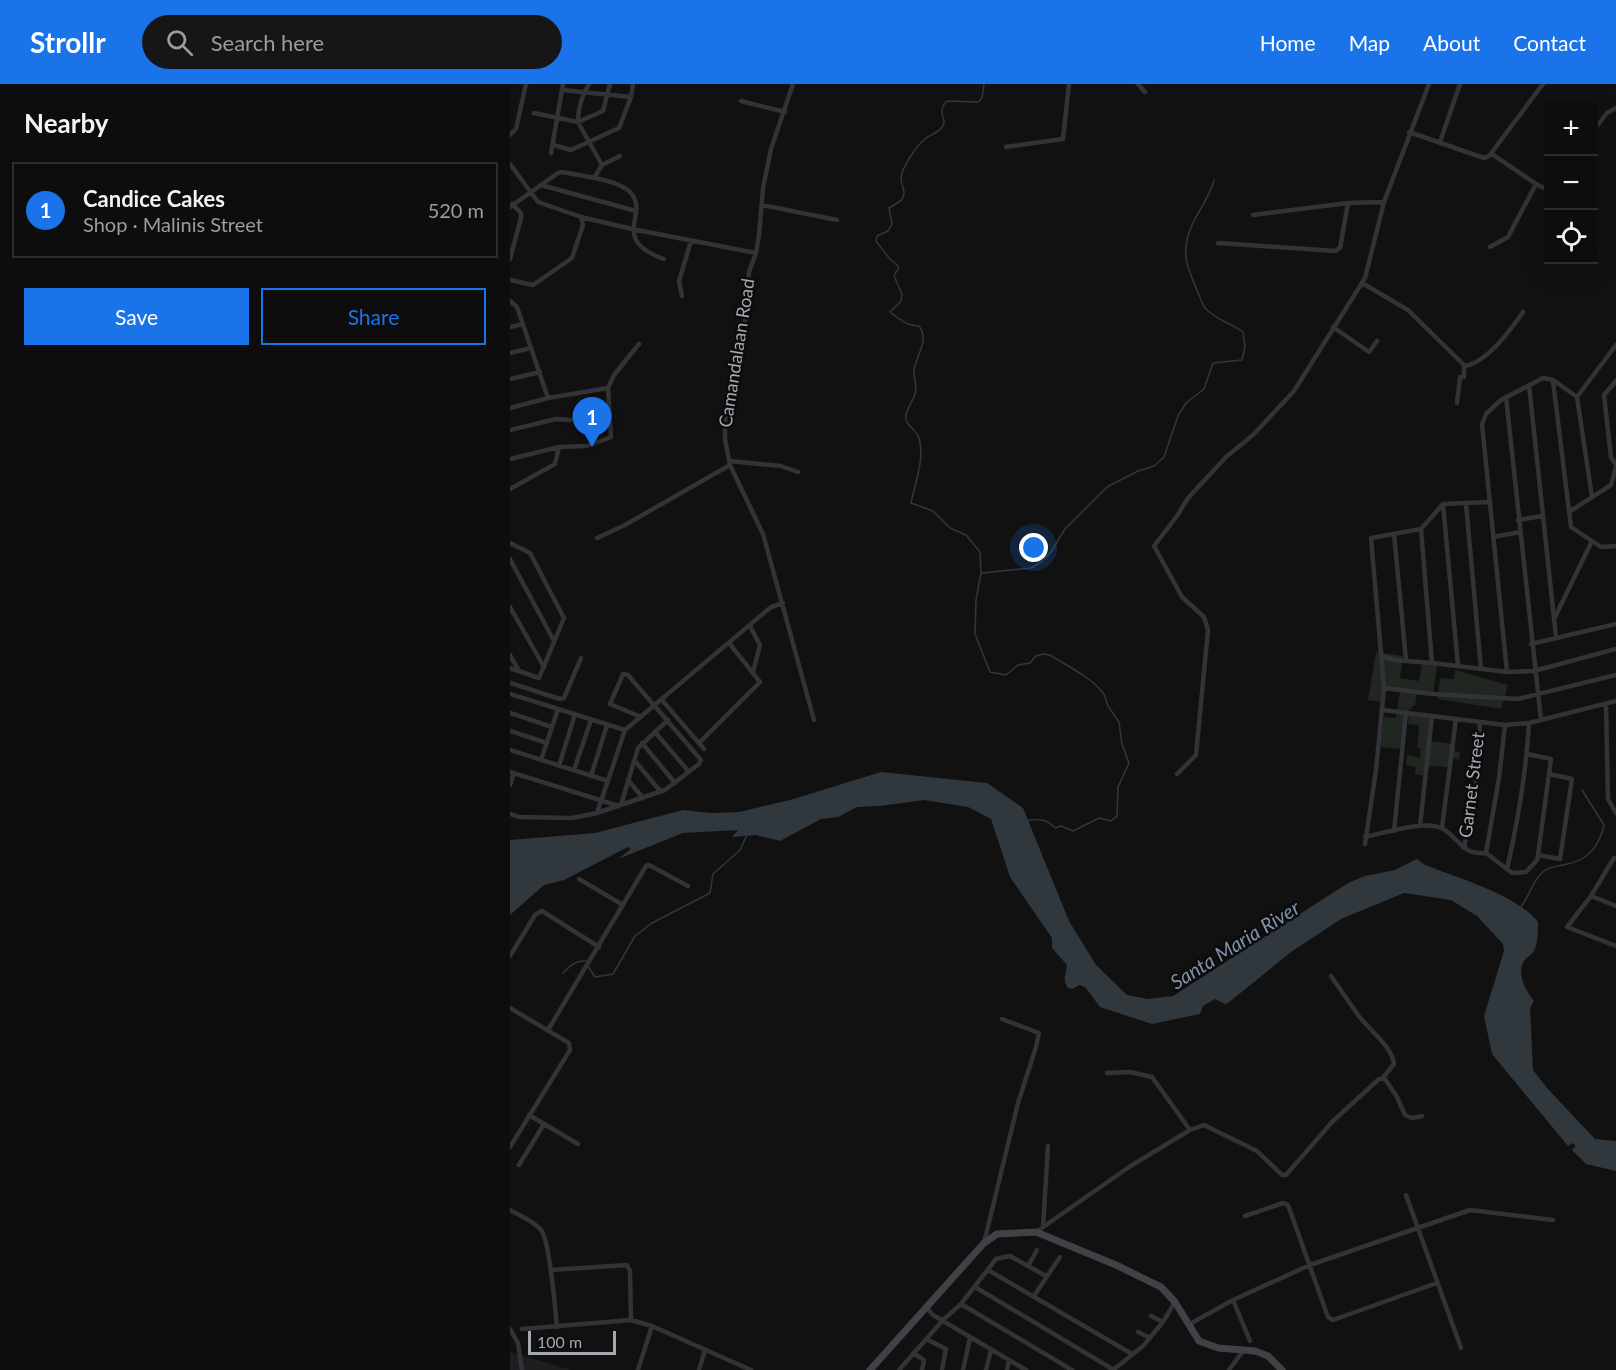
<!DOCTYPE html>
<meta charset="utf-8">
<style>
:root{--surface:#0d0d0e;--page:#161617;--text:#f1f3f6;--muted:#9a9c9e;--line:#2d2d2e;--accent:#1a73e8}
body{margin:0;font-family:Lato,sans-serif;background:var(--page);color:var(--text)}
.controls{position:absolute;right:18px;top:18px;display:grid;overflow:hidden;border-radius:0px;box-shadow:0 6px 24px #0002}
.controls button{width:54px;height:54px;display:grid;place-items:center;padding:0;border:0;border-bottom:2px solid var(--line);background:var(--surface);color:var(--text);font:30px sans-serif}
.scale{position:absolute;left:18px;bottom:15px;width:88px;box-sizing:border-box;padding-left:6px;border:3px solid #a4a8b1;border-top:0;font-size:16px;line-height:21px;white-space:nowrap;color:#a4a8b1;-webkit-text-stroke:4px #0c0c0d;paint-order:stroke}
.you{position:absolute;left:524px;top:464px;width:21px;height:21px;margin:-15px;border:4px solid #fff;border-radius:50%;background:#1a73e8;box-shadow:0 0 0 9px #1a73e833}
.badge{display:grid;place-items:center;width:39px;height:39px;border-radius:50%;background:var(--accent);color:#fff;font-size:20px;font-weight:700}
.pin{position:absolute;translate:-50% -50px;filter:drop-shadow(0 2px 3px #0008)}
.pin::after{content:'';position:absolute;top:32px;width:21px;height:18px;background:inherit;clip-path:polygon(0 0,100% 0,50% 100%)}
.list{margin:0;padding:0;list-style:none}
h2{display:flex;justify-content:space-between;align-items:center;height:78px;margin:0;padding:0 24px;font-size:26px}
h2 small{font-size:20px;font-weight:400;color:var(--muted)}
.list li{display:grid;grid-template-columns:39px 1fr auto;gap:18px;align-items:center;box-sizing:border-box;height:96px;margin:0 12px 12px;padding:0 12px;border:2px solid var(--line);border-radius:0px}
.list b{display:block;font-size:22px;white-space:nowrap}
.list p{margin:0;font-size:20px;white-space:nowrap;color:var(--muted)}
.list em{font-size:20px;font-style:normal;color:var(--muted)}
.actions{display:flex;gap:12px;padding:18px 24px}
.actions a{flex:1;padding:14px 0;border:2px solid var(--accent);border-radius:0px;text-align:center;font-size:21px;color:var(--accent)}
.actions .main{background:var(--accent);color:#fff}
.icon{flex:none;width:33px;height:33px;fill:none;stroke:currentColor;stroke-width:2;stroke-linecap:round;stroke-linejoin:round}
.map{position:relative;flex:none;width:1106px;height:1286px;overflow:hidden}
header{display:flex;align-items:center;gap:36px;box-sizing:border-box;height:84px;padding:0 30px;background:var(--accent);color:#fff}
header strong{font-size:28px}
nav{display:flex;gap:33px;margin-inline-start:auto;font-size:21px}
.search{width:420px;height:54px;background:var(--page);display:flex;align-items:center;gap:15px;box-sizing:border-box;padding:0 21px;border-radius:33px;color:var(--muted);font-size:22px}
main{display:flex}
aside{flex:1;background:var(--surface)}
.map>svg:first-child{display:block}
.built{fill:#1e1d1f}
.green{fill:#202721}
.water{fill:#30373d}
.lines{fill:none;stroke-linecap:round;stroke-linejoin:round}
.stream{stroke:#30373d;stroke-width:1.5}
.street{stroke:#333337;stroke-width:4.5}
.secondary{stroke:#414247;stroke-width:7}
.labels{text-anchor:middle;stroke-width:5;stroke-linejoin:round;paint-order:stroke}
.street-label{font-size:18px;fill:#a4a8b1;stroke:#0c0c0d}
.water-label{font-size:20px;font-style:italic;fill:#7f93a9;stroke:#0c0c0d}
</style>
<header>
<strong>Strollr</strong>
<div class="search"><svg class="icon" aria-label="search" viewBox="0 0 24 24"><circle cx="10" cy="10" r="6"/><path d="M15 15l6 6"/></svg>Search here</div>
<nav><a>Home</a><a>Map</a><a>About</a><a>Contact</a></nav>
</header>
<main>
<aside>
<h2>Nearby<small></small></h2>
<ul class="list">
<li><span class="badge">1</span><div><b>Candice Cakes</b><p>Shop · Malinis Street</p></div><em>520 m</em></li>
</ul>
<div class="actions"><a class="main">Save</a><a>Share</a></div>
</aside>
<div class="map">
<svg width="1106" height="1286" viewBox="0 0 1106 1286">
<rect width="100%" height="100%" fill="#111112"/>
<!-- built -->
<path class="built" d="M 0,1268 L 61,1286 L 0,1286 Z"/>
<!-- green -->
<path class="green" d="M 866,568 L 893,572 L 890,594 L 909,597 L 912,580 L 927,582 L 923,610 L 907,608 L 905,621 L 896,629 L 891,665 L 870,663 L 874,633 L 886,634 L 890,607 L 874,604 L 871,618 L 858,616 Z
M 945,586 L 998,601 L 991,625 L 928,615 L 930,594 L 944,595 Z
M 899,630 L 922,632 L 919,657 L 943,660 L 945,667 L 950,668 L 949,676 L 941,672 L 940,683 L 917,682 L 916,692 L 905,690 L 906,683 L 896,681 L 897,671 L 910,674 L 911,665 L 907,664 L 909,641 L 898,640 Z"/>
<!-- water -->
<path class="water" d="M 371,688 L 477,699 L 513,724 L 559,837 L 586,881 L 617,911 L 638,915 L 663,912 L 838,799 L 855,792 L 885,786 L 907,775 L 915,781 C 946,793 1009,812 1028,838 C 1028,847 1028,859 1024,867 C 1021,871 1017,873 1014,877 C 1006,890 1016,907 1024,917 L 1020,924 L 1023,986 L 1037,1004 L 1085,1055 L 1106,1057 L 1106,1087 L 1076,1080 L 1062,1066 L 1066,1062 L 1063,1059 L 1058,1062 L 982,970 L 974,932 L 994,867 L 993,860 L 967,832 L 941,816 L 894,809 L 831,835 L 781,868 L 718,919 L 715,920 L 705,915 L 693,922 L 690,930 L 642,940 L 590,923 L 575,903 L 570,901 L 562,905 L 558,904 C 552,896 556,890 557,881 L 542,864 L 542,854 L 500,793 L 481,735 L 458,723 L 414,716 L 370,722 L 347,723 L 328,733 L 311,735 L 270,757 L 246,751 L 222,753 L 228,746 L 173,749 L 108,775 L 121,765 L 118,763 L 54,796 L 34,801 L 0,831 L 0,756 L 85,749 L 173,726 L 201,729 L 229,728 L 280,716 Z"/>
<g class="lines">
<!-- stream -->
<path class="stream" d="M 474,0 L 472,14 L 468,18 L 437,17 C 425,29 439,35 432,43 C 429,48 421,51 416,54 C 407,61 391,84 391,95 C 391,99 394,105 394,109 L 392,116 L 379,124 L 382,140 L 378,147 L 367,152 L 366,157 L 379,174 L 389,183 L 384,192 L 392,210 L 391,217 L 380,228 C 389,235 397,242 409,242 C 420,257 406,271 404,286 C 403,294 408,302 405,310 C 403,317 397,324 396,331 C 394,342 407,345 409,354 C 415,375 405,399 401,419 L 423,427 L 440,444 L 456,451 L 470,468 L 471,489 L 466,516 L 465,550 L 480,588 L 496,591 L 508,581 L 520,579 L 526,572 L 533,570 L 540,571 L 573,591 L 585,600 L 594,610 L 598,622 L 609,638 L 612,660 L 619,679 L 608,703 L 607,732 L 601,737 L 589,734 L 563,747 L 551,742 L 545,744 C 537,735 530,735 518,736
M 472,489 L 521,484 L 531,478 L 541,468 L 555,445 L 597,403 L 628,387 L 644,382 L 654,373 L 668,332 L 676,319 L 694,305 L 703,279 L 732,276 L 735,263 L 733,248 C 722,240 708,236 698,227 C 692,222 692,218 689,211 C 678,184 669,171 682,141 C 689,125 700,113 704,96
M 1011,823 C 1019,813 1023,795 1034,787 C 1041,782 1050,782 1057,780 C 1079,776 1089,762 1094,741 L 1072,706
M 78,882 L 85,893 L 103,890 L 125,852 L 142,839 L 200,809 L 203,790 L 230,766 L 237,751
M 53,889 C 60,882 65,876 76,877"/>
<!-- street -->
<path class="street" d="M 79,0 C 72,11 68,25 68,38 L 92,81 L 84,94
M 283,0 L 261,65 L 253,104 L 249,151 L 246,169 L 239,188 L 235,237 L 226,288 L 219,309 L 215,337 L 215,355 L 220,381 L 253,450 L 304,636
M 628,0 L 635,8
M 53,6 L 121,13
M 231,17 L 275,28
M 24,29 L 68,38 L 93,27 L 100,0
M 1084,46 L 1097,29 L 1106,24
M 899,48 L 974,74 L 979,72 L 1033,0
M 0,51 L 6,45 L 16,0
M 930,58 L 950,0
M 43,61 L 61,66 L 109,44 L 121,13 L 123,0
M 496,63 L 553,55 L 559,0
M 41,69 L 53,0
M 982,70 L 1026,100 L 1038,106
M 0,80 L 28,118 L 71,133 L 122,145 L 246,169
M 92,81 L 110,72
M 31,101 L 126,127
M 252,121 L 327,136
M 0,123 L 48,89 L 52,88 C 71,92 106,95 120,108 C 141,130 98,155 154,175
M 743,131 L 838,119 L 874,118
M 708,159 L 825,167 L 830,164 L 838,119
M 980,163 L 998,153 L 1026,100
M 0,175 L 11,134 L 11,129 L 2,120
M 0,196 L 23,201 L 62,174 L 73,141 L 71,133
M 852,199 L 898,226 L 955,282 C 978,278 1001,245 1013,228
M 172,212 L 169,197 L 181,157
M 0,217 L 7,223 L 38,314
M 0,243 L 13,240
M 823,243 L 859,268 L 867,257
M 0,269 L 21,264
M 0,295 L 30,288
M 1043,297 L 1061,443 L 1091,463 L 1106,462
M 1106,297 L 1094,311 L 1101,373 L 1106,381
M 1019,301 L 1046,553
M 996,313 L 1031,636
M 1067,313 L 1082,413
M 947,319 L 950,293 L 954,293 L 954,281
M 0,324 L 38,314 L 98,304
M 0,346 L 46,335 L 61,336 L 99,328
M 0,375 L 49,363 L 77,362 L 101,353 L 98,304 L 104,291 L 129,260
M 219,377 L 271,382 L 288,388
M 0,405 L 45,380 L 49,363
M 933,420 L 948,582
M 956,420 L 971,585
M 1059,428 L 1101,401 L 1106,383
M 1008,436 L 1033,432
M 911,445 L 922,579
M 884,450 L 896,576
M 983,453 L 1010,448
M 87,454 L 115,441 L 220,381
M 0,459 L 20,469 L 54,534 L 29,594 L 0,584
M 0,475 L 44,557
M 0,523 L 34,583
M 1045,533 L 1082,457
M 240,542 L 250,561 L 243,588
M 1021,560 L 1106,540
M 0,571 L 9,587
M 872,572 L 884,576 L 922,579 L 997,588 L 1024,587 L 1106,565
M 997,588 L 972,340 L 976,330 L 991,316 L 1033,294 L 1043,296 L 1067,313 L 1106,261
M 0,599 L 50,615 L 54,614 L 71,574
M 874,604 L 923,610 L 1008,615 L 1106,591
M 0,610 L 115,646
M 152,616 L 194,665
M 1096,620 L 1098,715 L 1106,729
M 872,626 L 995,641 L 1019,639 L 1106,617
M 0,629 L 42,643
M 0,647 L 37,659
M 145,648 L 179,688
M 132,659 L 165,699
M 189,659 L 250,598 L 219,559
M 0,666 L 98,697
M 31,676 L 48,625
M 125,677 L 151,708
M 49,682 L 65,630
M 64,686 L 81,636
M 0,688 L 109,722
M 667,690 L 686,671 L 698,546 L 694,533 L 672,513 L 644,462 L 667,432 L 678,414 L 716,373 L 743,351 L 784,307 L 855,194 L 874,118 L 919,0
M 81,692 L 97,641
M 118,696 L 133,714
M 0,701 L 4,689
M 111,721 L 128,664 L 158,636
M 87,729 L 115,646 L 261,523 L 273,519
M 0,730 L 9,733 L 62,734 L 87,729 L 155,706 L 189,680 L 191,676 L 118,591 L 113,590 L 100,620 L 131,633
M 910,742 L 922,632
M 932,744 L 946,635
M 884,747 L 896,629
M 855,753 C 874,749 917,735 933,745 C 951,756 952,771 976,769 L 1002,789 L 1016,788 L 1027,776 L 1028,771 L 1041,675 L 1017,670
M 855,760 L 866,686 L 874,604 L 861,454 L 911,445 L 933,420 L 980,418
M 954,764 L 966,702 L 970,638
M 976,769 L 989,694 L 995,641
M 1028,771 L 1050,775 L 1062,695 L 1039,690
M 1104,774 L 1081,812 L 1057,843 L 1106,862
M 997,785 C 1008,737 1016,689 1019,639
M 69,795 L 113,821
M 1081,812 L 1106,822
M 0,872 L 25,831 L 32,827 L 89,863
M 821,892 C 830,905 839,918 848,931 C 859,946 882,962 884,980 L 872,995
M 0,924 L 59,959 L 60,966 L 0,1063
M 38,946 L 136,782 L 139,781 L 178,802
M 597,989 L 620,988 L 642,993 L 680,1046
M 19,1031 L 68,1060
M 9,1081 L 34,1040
M 896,1111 L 951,1264
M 0,1126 C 10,1132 24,1137 31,1146 C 40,1157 45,1225 47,1243
M 735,1132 L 773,1119 L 778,1121 L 818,1233 L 823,1236 L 927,1199
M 533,1143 L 538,1062
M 526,1148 L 619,1083 L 680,1046 L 694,1041 L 747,1067 L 772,1091 L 776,1091 L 822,1038 L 869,995 L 875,995 L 887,1013 L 895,1031 L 902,1034 L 912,1032
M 474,1159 L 508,1019 L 526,963 L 529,949 L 492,935
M 518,1182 L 527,1166
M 41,1186 L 117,1181 L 120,1187 L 121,1236
M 478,1186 L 622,1270
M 465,1203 L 604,1286
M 524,1212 L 550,1173
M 723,1216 L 740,1257
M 451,1220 L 562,1286
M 416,1223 L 423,1231 L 516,1286
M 641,1232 L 653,1238
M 678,1241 L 723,1216 L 800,1181 L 960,1126 L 1043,1136
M 0,1245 L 8,1259 L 12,1286
M 12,1245 L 121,1236 L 142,1242
M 628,1248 L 640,1254
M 418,1256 L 436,1265 L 432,1286
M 403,1269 L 414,1276 L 412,1286
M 128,1286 L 142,1242 L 241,1286
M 189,1286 L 195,1266
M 389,1286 L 433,1236 L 451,1220 L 486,1175 L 500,1172 L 536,1192
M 453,1286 L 460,1254
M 476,1286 L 481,1266
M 497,1286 L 499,1277
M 603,1286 L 633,1262 L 653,1238 L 665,1218
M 719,1286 L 733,1267"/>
<!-- secondary -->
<path class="secondary" d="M 360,1286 L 474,1159 L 487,1150 L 526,1148 L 606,1181 L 651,1203 L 665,1218 L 689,1257 L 708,1264 L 745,1267 L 758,1272 L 772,1286"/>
</g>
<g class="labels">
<!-- street labels -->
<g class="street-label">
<text transform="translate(227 269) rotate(-81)" y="6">Camandalaan Road</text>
<text transform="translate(962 701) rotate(-83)" y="6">Garnet Street</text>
</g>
<!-- water labels -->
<g class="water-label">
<text transform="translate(725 861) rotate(-32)" y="7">Santa Maria River</text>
</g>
</g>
</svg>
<div class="controls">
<button>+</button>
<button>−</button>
<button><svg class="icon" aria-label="locate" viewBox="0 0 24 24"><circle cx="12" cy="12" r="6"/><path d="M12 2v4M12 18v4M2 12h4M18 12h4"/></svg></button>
</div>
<div class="scale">100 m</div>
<div class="you"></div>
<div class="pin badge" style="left:82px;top:363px">1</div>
</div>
</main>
